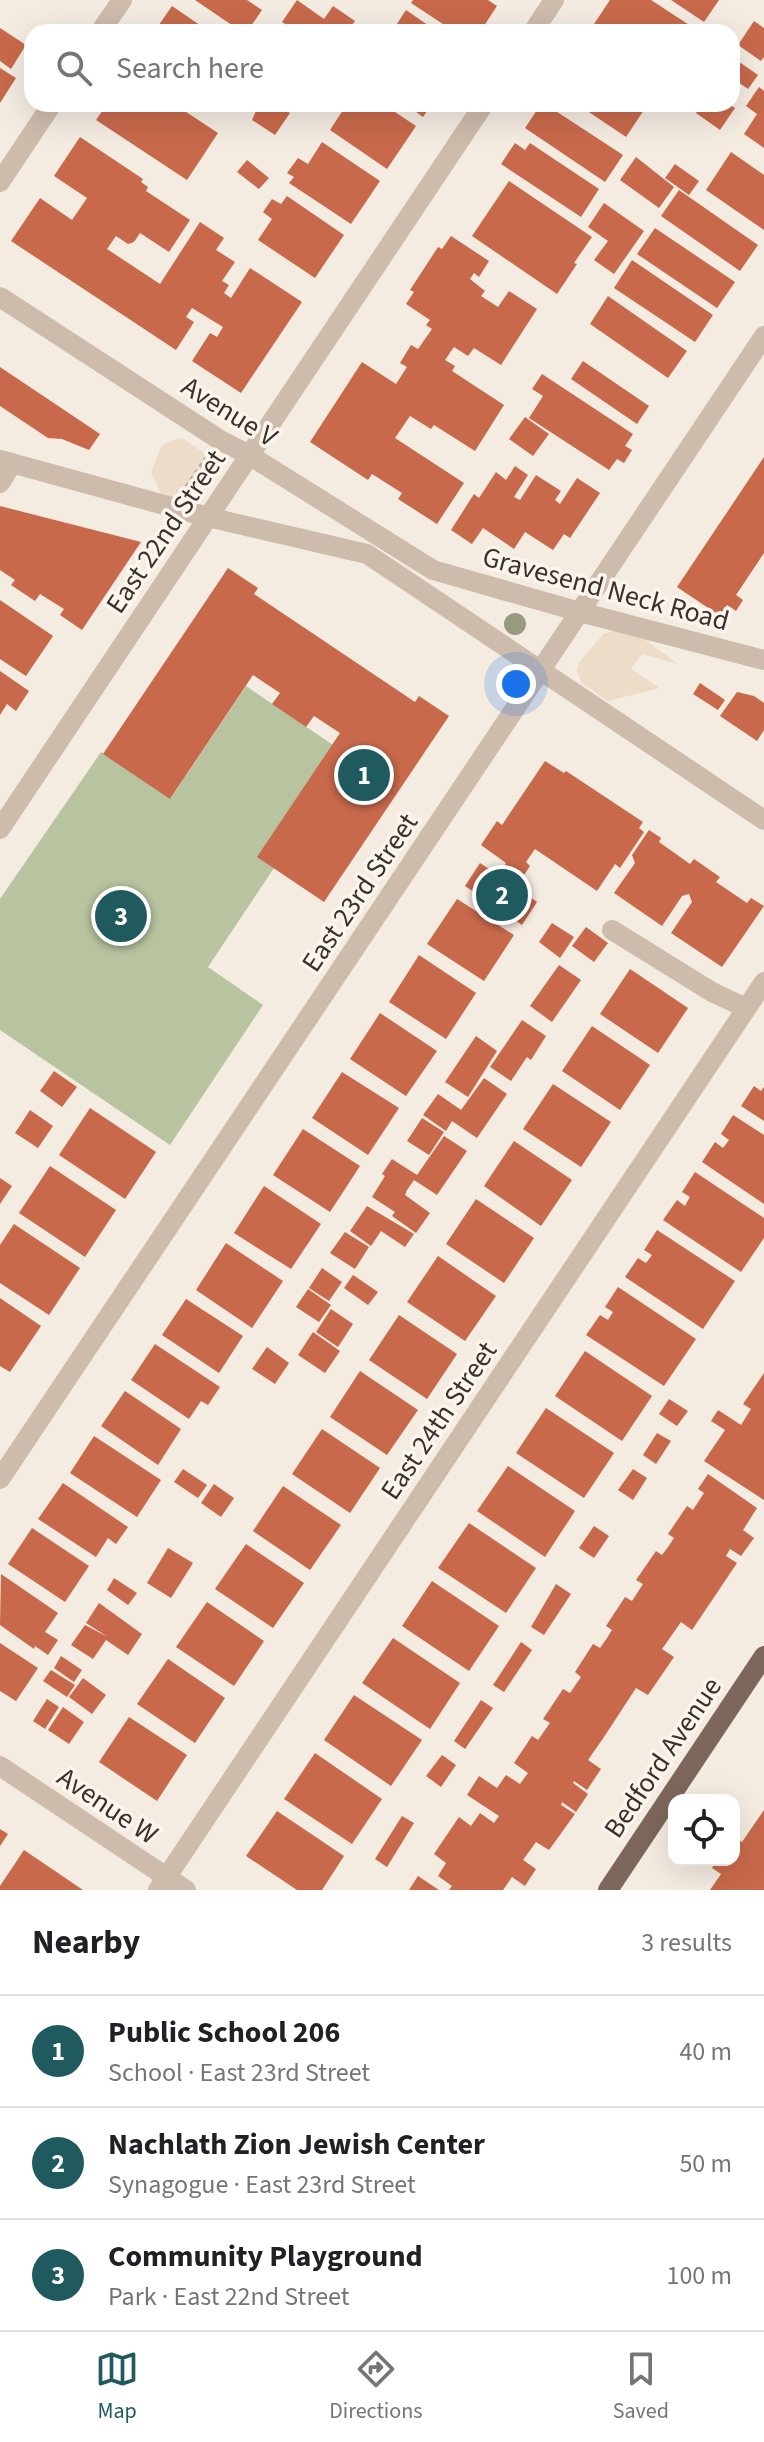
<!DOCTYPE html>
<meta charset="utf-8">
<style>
:root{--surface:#fff;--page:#f2f2f2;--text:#202124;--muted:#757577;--line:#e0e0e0;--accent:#1f5a5e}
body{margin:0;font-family:"Source Sans 3",sans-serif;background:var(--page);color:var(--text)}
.controls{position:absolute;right:24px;bottom:24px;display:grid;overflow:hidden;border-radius:16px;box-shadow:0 8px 32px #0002}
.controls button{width:72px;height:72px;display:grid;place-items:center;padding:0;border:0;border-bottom:2px solid var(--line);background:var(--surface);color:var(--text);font:40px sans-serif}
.you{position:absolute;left:516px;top:684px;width:28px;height:28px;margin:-20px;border:6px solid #fff;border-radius:50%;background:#1a73e8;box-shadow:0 0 0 12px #1a73e833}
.badge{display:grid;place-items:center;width:52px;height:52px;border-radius:50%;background:var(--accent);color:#fff;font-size:26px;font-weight:700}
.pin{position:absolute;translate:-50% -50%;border:4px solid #fff;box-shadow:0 2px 8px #0006}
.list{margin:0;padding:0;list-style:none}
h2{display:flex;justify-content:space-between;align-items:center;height:104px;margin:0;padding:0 32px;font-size:34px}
h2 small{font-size:26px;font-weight:400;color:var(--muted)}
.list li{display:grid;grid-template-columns:52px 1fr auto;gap:24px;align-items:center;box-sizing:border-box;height:112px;padding:0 32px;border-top:2px solid var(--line)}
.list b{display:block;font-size:30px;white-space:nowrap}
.list p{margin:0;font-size:26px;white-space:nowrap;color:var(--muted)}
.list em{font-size:26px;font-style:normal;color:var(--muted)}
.icon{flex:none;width:44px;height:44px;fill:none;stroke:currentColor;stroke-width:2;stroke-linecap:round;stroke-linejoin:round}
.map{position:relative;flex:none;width:764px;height:1890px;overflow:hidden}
.search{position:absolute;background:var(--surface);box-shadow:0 8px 32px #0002;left:24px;right:24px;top:24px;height:88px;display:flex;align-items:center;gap:20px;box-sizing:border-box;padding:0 28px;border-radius:24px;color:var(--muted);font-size:30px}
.sheet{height:440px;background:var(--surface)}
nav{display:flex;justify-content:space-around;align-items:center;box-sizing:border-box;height:112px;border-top:2px solid var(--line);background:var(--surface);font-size:22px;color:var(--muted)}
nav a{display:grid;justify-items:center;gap:4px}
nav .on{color:var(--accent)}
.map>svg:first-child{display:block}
.green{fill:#b8c4a0}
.plaza{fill:#ecdcc8}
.building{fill:#c8694b}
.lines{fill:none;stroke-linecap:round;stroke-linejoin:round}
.path{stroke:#b9a596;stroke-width:5;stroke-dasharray:4 4;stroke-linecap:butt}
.minor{stroke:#cdbbac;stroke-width:20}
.major{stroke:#7d675c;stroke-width:20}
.tree{fill:#969b7f}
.labels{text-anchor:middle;stroke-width:7;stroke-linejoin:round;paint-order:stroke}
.street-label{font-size:28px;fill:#3b302b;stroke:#fbf5ee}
</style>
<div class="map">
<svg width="764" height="1890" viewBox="0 0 764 1890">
<rect width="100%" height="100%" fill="#f4ebe1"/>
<!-- green -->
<path class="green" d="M 246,686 L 333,745 L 258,857 L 274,868 L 208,967 L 263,1005 L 170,1145 L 0,1030 L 0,899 L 101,752 L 171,798 Z"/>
<!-- plaza -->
<path class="plaza" d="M 182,438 L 209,456 L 212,472 L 195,495 L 180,498 L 161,494 L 151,472 L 161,447 L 167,442 Z
M 613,631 L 644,639 L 678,664 L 642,654 L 631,669 L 660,688 L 608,701 L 581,682 L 577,670 L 579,663 L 603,634 Z"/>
<!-- building -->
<path class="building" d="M 195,0 L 247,0 L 262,10 L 247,32 L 242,32 Z
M 297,0 L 324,19 L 333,6 L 355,21 L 347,32 L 324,32 L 317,27 L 314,32 L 297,32 L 282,22 Z
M 413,0 L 488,0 L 497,6 L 480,32 L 455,32 L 411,3 Z
M 610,0 L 651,0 L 700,32 L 593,32 L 590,30 Z
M 671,0 L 719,0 L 704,22 Z
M 172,6 L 210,32 L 154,32 Z
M 406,10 L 438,32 L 380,32 L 385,24 L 393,30 Z
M 754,21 L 764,28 L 764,57 L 761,61 L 738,45 Z
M 0,28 L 26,45 L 11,69 L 0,61 Z
M 735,59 L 758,75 L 748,89 L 732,78 L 732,63 Z
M 0,68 L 16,78 L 0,103 Z
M 759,87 L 764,91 L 764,148 L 744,134 L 757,114 L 746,106 Z
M 107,104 L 174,104 L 218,133 L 187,180 L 96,120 Z
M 259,104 L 285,104 L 283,109 L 290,113 L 275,135 L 252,120 Z
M 347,104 L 383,104 L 416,126 L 387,169 L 330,130 Z
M 405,104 L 432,104 L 423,117 Z
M 541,104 L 545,104 L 623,155 L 605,182 L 525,128 Z
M 577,104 L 648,104 L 626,137 Z
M 702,104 L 729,104 L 735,108 L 720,130 L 696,113 Z
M 80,137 L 143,179 L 141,182 L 148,187 L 146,191 L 190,220 L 169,252 L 140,233 L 134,242 L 128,244 L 116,236 L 107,249 L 160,284 L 200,222 L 224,238 L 216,250 L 235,262 L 222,281 L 229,285 L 224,293 L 231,298 L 250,268 L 302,302 L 241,393 L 192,361 L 210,333 L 217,337 L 223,327 L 192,308 L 186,317 L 194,322 L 176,350 L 11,241 L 40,198 L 72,220 L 87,198 L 54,176 Z
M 322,142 L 380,181 L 351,224 L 289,183 L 294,177 L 287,173 L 298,158 L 308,164 Z
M 515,143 L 525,150 L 530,143 L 599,189 L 581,217 L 501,164 Z
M 731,152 L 764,175 L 764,230 L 706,190 Z
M 636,157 L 674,187 L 659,208 L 620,180 Z
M 247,160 L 269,178 L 259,189 L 237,172 Z
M 675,164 L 699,181 L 689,195 L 665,178 Z
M 509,181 L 592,237 L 574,263 L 577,264 L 557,294 L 472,236 Z
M 679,190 L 758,245 L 740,271 L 661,216 Z
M 287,196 L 344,235 L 315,278 L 258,240 L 272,219 L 263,212 L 272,199 L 281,204 Z
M 604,203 L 644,231 L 614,274 L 594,260 L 608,241 L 588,227 Z
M 655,228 L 735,282 L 717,308 L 637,254 Z
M 451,236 L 489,261 L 479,277 L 474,273 L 470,279 L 485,291 L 481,296 L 498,307 L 509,291 L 537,309 L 501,365 L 474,348 L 468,356 L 454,347 L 445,360 L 455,366 L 452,371 L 504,405 L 475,451 L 434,425 L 431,429 L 410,416 L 395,438 L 464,483 L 437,524 L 398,499 L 402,493 L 372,474 L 368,480 L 310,442 L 362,362 L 396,384 L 407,367 L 400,363 L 411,345 L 418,349 L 432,329 L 426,325 L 430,320 L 406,304 L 414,292 L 410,290 L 438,247 L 442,249 Z
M 632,260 L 713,315 L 695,342 L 614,288 Z
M 608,296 L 687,351 L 668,378 L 590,324 Z
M 583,361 L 649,406 L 637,424 L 571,379 Z
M 0,367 L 100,434 L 89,450 L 62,439 L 48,438 L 0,406 Z
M 542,374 L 633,434 L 625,446 L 632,450 L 624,463 L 617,459 L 609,470 L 529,418 L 543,396 L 532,389 Z
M 525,417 L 549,434 L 533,456 L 509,439 Z
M 764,457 L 764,553 L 736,595 L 743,600 L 736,611 L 727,605 L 720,616 L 677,587 Z
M 515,466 L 528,475 L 514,497 L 520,500 L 536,475 L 561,491 L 555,500 L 560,504 L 577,478 L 600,493 L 570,538 L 564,534 L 553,550 L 525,532 L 514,549 L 483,528 L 472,544 L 451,530 L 474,494 L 479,498 L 496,472 L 506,480 Z
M 0,506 L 141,542 L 82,630 L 60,615 L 64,609 L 40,594 L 35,601 L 11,585 L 15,580 L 0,570 Z
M 228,568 L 258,588 L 254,594 L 415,702 L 419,696 L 449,716 L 324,902 L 257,857 L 340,733 L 314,716 L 306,727 L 272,704 L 280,693 L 253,675 L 170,799 L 103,754 Z
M 0,600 L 53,636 L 26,676 L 0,659 Z
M 0,671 L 29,691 L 16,711 L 7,704 L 0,715 Z
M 700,683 L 725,700 L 718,710 L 693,694 Z
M 737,692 L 754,696 L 764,703 L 764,730 L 757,741 L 720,716 Z
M 545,761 L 564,773 L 566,771 L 643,822 L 639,828 L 644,832 L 620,868 L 615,864 L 597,891 L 535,849 L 526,862 L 530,866 L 516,887 L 537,902 L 522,925 L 465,886 L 480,863 L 498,875 L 506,863 L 481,845 L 497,821 L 502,825 Z
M 649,830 L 661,838 L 659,842 L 690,864 L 694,859 L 720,877 L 716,882 L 747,903 L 751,898 L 764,906 L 722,967 L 671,933 L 692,902 L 689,894 L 682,896 L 662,926 L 614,893 L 635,863 L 632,855 Z
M 457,899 L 514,935 L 484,981 L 427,944 Z
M 552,923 L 574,937 L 560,958 L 539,942 Z
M 586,927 L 608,943 L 594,962 L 572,946 Z
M 419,955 L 476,993 L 446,1039 L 389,1002 Z
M 559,965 L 581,980 L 552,1022 L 530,1006 Z
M 630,969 L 688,1008 L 658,1053 L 600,1014 Z
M 380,1013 L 437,1051 L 406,1096 L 350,1059 Z
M 522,1020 L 546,1036 L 531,1060 L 527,1057 L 511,1081 L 490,1067 Z
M 592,1026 L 650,1065 L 620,1110 L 562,1071 Z
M 476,1036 L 497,1051 L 468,1097 L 445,1082 Z
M 54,1071 L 77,1087 L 62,1107 L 40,1091 Z
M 342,1072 L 399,1108 L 368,1155 L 312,1118 Z
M 484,1078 L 507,1094 L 477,1138 L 452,1121 L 446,1131 L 423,1115 L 438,1094 L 461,1110 Z
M 553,1084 L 611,1122 L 581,1167 L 523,1129 Z
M 754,1086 L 761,1091 L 764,1087 L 764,1121 L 741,1106 Z
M 90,1108 L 156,1152 L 125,1199 L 59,1155 Z
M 30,1110 L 53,1126 L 38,1148 L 15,1133 Z
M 733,1115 L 764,1135 L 764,1204 L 702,1162 L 715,1142 L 723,1148 L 729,1140 L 721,1134 Z
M 422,1118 L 444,1132 L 429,1155 L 407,1141 Z
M 303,1129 L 360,1166 L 330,1212 L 273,1175 Z
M 444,1136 L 467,1151 L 437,1195 L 414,1180 L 407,1190 L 405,1195 L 430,1213 L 416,1233 L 392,1216 L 395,1212 L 372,1197 L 385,1176 L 382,1174 L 392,1159 L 417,1175 Z
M 514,1141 L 572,1180 L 541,1226 L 484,1186 Z
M 50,1166 L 116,1210 L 85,1257 L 19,1213 Z
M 695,1172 L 764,1218 L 764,1238 L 741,1272 L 663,1220 L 677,1200 L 685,1206 L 687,1202 L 690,1197 L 682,1192 Z
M 0,1178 L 12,1186 L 0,1204 Z
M 264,1186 L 321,1224 L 291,1269 L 234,1233 Z
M 476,1199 L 534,1238 L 504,1283 L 446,1244 Z
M 367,1206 L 414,1234 L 405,1247 L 381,1231 L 371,1246 L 350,1231 Z
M 14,1224 L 80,1268 L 49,1315 L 0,1283 L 0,1245 Z
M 657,1230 L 735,1281 L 703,1329 L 625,1277 L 638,1258 L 646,1263 L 652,1255 L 644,1250 Z
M 345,1232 L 369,1247 L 355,1269 L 330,1253 Z
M 226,1243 L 283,1281 L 252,1328 L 196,1290 Z
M 438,1256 L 496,1296 L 465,1341 L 407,1302 Z
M 322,1268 L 342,1282 L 329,1301 L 309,1288 Z
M 353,1275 L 378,1292 L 368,1305 L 344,1288 Z
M 618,1287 L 696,1339 L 664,1386 L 586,1335 L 600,1315 L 608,1320 L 613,1312 L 605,1307 Z
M 308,1289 L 331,1305 L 319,1322 L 296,1307 Z
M 0,1298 L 41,1326 L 10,1372 L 0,1366 Z
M 186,1299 L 243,1336 L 219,1373 L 162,1335 Z
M 331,1309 L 353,1324 L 338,1347 L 316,1332 Z
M 399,1315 L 457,1354 L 427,1399 L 369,1360 Z
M 313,1332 L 340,1351 L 325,1373 L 298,1355 Z
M 155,1344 L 220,1387 L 208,1405 L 201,1401 L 189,1419 L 131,1380 Z
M 267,1347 L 289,1363 L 275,1384 L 252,1369 Z
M 585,1351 L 652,1396 L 622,1441 L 555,1396 Z
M 360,1371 L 418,1410 L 387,1455 L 330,1417 Z
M 764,1373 L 764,1500 L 704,1461 L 725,1430 L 711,1421 L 718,1410 L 741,1425 L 751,1409 L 743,1404 Z
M 125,1391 L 181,1429 L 158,1465 L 101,1426 Z
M 669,1399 L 688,1411 L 677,1426 L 659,1414 Z
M 546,1408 L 614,1453 L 584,1498 L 516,1453 Z
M 322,1429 L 380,1468 L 350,1513 L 292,1474 Z
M 657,1433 L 671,1441 L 656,1464 L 643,1455 Z
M 94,1436 L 161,1480 L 137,1517 L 70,1473 Z
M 508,1466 L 575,1511 L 545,1557 L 477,1511 Z
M 183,1469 L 207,1485 L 198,1498 L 174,1482 Z
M 633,1469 L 647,1478 L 633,1500 L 618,1490 Z
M 708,1474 L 757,1508 L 743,1530 L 754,1538 L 741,1556 L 730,1549 L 726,1556 L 737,1563 L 692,1630 L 681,1622 L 662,1649 L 674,1657 L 648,1695 L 636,1688 L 604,1737 L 588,1760 L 601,1769 L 587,1790 L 574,1781 L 573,1783 L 588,1794 L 576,1812 L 562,1802 L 561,1805 L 575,1814 L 549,1850 L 536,1842 L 523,1860 L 536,1869 L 525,1886 L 512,1877 L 503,1890 L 449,1890 L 452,1886 L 438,1876 L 446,1863 L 434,1854 L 459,1817 L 471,1826 L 480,1813 L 494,1823 L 499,1816 L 467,1795 L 479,1776 L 497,1788 L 506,1775 L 520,1784 L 528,1773 L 514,1763 L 532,1736 L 538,1740 L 550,1723 L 543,1719 L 563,1689 L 570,1693 L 581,1677 L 575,1672 L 593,1644 L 600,1648 L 607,1638 L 612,1630 L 606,1626 L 625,1597 L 632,1601 L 643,1584 L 636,1580 L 656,1551 L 662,1555 L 668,1547 L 674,1538 L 668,1534 L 687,1506 L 693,1510 L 704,1493 L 698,1489 Z
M 63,1483 L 128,1527 L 116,1544 L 108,1538 L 96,1557 L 38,1519 Z
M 214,1484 L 234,1498 L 221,1517 L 201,1503 Z
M 283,1486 L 341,1525 L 310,1570 L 253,1531 Z
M 469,1523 L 536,1568 L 506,1613 L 438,1568 Z
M 594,1526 L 609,1536 L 594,1558 L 579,1548 Z
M 32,1528 L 89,1566 L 65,1602 L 8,1564 Z
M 246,1544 L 304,1583 L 273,1628 L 215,1589 Z
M 168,1548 L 193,1563 L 171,1598 L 147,1583 Z
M 1,1574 L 58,1613 L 45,1632 L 58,1640 L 48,1655 L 35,1646 L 34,1649 L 0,1625 Z
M 114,1578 L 137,1593 L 128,1605 L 107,1590 Z
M 432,1581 L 499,1626 L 469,1671 L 402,1626 Z
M 556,1584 L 571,1594 L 544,1635 L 531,1627 Z
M 207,1602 L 264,1641 L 234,1686 L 176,1647 Z
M 99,1603 L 142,1634 L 128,1655 L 106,1640 L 93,1659 L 71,1645 L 85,1625 L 108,1637 L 86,1623 Z
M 393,1638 L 460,1683 L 430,1729 L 362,1683 Z
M 521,1642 L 532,1650 L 504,1692 L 493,1685 Z
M 0,1643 L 38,1668 L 16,1701 L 0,1691 Z
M 61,1656 L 82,1670 L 74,1682 L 54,1668 Z
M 168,1659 L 225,1698 L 195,1743 L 137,1704 Z
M 51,1670 L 75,1685 L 67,1697 L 43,1681 Z
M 83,1678 L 106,1695 L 92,1714 L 69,1697 Z
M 354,1695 L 422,1740 L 391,1786 L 324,1740 Z
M 47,1699 L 59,1707 L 45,1729 L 33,1721 Z
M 481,1700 L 493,1708 L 465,1749 L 454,1741 Z
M 63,1707 L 84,1722 L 69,1744 L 48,1730 Z
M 129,1717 L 187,1755 L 157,1801 L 99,1762 Z
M 315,1753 L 382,1799 L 352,1844 L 284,1799 Z
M 442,1755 L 456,1765 L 441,1787 L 426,1776 Z
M 764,1810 L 764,1890 L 710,1890 L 721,1874 L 712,1868 L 717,1860 L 734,1860 L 734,1837 L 742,1842 Z
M 277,1811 L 344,1856 L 322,1890 L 297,1890 L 246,1856 Z
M 402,1816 L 414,1823 L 387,1867 L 375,1859 Z
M 0,1829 L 8,1834 L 0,1846 Z
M 24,1850 L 83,1890 L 0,1890 L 0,1886 Z
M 418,1876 L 439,1890 L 409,1890 Z"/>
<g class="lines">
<!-- path -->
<path class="path" d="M 187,487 L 206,459"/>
<!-- minor -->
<path class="minor" d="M 100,32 L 122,0
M 533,32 L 554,0
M 0,182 L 52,104
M 0,297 L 220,440 L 249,455 L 433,570 L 580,612 L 764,660
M 0,460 L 208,517 L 367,554 L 764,820
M 0,483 L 12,464
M 0,829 L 484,104
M 612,930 L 712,992 L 746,1008
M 0,1479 L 764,336
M 0,1766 L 186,1890
M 158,1890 L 764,982"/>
<!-- major -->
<path class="major" d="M 608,1890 L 764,1656"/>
</g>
<!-- trees -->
<circle class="tree" cx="515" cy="624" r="11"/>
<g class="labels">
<!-- street labels -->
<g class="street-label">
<text transform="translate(230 411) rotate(32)" y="10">Avenue V</text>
<text transform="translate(165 531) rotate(-56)" y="10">East 22nd Street</text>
<text transform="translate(606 588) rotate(15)" y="10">Gravesend Neck Road</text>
<text transform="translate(359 892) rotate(-56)" y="10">East 23rd Street</text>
<text transform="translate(438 1420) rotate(-56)" y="10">East 24th Street</text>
<text transform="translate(662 1757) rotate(-56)" y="10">Bedford Avenue</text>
<text transform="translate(108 1805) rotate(34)" y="10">Avenue W</text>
</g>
</g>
</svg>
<div class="controls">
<button><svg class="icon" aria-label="locate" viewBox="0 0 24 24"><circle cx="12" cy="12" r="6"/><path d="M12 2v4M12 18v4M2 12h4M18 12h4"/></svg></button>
</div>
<div class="you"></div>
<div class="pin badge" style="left:364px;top:775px">1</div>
<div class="pin badge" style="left:502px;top:895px">2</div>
<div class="pin badge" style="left:121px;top:916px">3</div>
<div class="search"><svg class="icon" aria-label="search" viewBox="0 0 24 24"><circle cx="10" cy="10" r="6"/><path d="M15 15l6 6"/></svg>Search here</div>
</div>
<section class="sheet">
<h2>Nearby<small>3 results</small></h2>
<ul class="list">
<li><span class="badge">1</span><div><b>Public School 206</b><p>School · East 23rd Street</p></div><em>40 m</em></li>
<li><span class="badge">2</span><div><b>Nachlath Zion Jewish Center</b><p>Synagogue · East 23rd Street</p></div><em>50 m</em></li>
<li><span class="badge">3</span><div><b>Community Playground</b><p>Park · East 22nd Street</p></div><em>100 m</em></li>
</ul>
</section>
<nav>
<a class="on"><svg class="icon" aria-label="map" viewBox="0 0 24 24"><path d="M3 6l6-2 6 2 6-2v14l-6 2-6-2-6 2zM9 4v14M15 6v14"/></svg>Map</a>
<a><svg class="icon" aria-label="directions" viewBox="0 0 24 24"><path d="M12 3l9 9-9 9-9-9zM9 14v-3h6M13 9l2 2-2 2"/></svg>Directions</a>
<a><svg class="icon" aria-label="saved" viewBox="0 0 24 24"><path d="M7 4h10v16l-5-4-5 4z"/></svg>Saved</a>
</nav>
